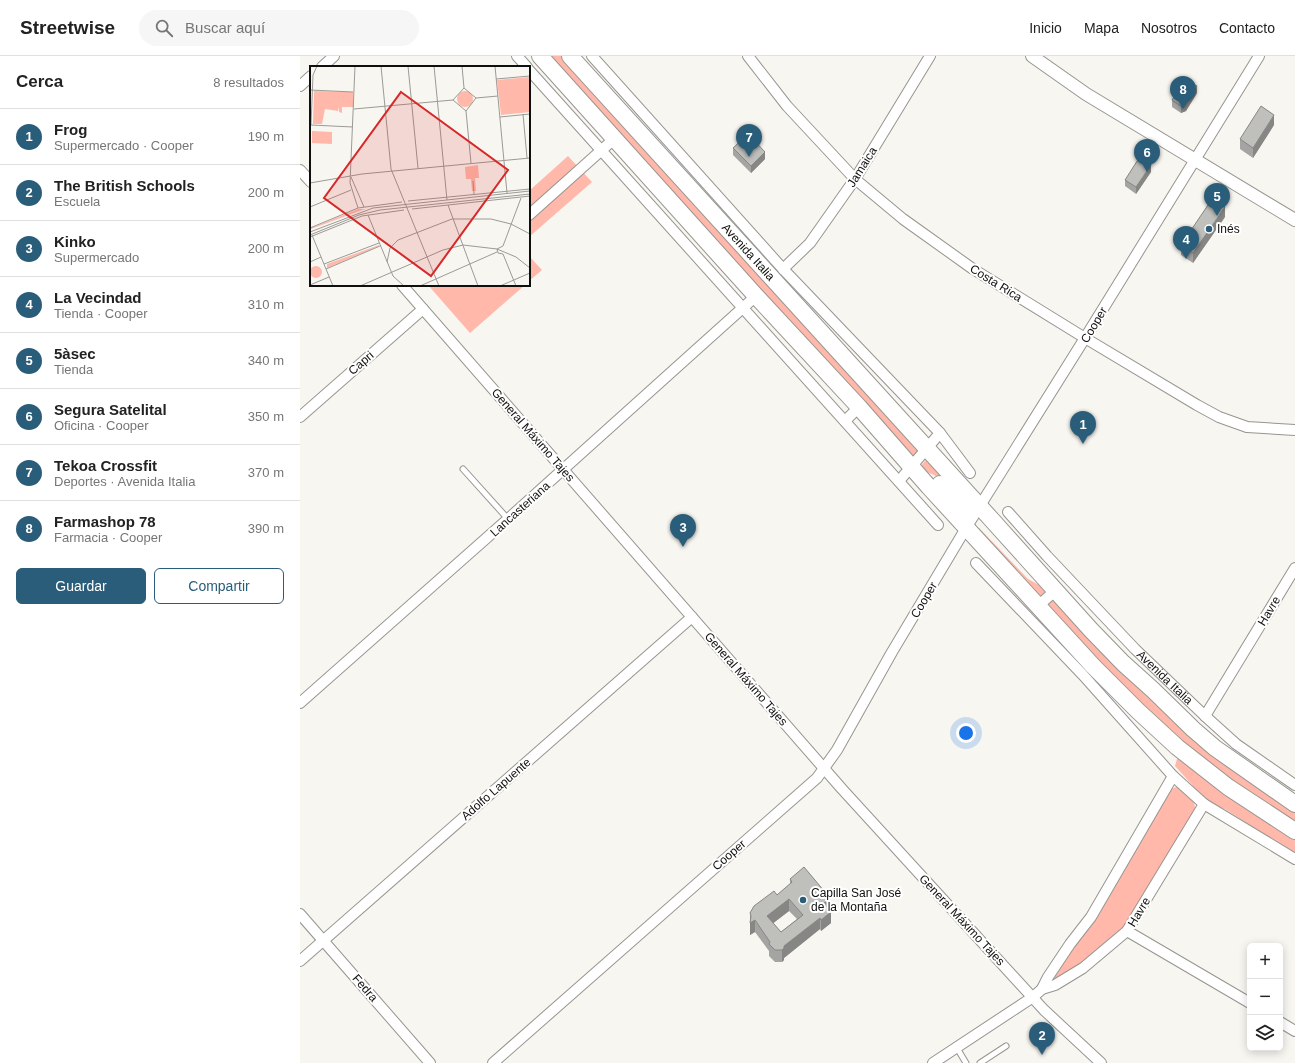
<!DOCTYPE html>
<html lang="es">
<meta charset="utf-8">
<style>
:root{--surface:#fff;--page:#f6f6f6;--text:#222;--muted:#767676;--line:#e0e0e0;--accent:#2a5d7a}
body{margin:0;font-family:Arial,sans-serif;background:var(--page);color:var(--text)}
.controls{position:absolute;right:12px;bottom:12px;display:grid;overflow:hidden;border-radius:6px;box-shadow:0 2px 10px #0003}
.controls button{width:36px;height:36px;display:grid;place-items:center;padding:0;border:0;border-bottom:1px solid var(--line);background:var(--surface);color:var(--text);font:20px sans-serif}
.you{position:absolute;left:666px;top:677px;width:14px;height:14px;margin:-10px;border:3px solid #fff;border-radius:50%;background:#1a73e8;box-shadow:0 0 0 6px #1a73e833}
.badge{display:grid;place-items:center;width:26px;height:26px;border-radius:50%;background:var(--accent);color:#fff;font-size:13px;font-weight:700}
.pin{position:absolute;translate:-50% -33px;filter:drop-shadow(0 1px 2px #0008)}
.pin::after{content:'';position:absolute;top:21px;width:14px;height:12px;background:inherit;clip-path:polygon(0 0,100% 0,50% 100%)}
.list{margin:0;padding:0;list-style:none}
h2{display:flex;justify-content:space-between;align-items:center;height:52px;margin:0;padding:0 16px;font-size:17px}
h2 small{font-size:13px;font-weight:400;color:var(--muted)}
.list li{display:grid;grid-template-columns:26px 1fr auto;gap:12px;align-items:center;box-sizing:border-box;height:56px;padding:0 16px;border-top:1px solid var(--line)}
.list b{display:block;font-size:15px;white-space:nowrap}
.list p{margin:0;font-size:13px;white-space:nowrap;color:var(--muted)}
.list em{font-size:13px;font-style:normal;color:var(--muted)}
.actions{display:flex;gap:8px;padding:12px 16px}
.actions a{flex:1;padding:9px 0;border:1px solid var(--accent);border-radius:6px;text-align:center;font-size:14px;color:var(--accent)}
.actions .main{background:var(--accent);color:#fff}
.icon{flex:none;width:22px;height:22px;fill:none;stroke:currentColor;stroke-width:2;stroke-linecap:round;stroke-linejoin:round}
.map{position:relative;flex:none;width:995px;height:1007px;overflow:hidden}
header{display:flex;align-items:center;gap:24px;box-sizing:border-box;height:56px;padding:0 20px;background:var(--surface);border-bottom:1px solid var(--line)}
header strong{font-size:19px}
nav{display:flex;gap:22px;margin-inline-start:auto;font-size:14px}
.search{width:280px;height:36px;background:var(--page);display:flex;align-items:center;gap:10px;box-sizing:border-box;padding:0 14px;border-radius:22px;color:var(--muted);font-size:15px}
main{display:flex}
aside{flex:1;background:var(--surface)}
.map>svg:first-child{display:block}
.green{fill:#ffb8aa}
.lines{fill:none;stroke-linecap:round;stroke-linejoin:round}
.service-casing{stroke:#979590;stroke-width:7}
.minor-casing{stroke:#979590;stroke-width:12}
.tertiary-casing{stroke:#979590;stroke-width:14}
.primary-casing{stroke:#979590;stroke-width:18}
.service{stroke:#fff;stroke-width:5}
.minor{stroke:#fff;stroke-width:10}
.tertiary{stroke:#fff;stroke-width:12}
.primary{stroke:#fff;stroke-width:16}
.wall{fill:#a4a5a2;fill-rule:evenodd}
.shaded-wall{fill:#868684}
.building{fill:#bfc0bc;stroke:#868684;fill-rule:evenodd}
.poi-dot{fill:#2a5d7a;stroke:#fff;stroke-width:1.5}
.labels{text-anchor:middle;stroke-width:4;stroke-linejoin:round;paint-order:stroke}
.street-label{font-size:12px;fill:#0f0f0d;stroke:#fff}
.poi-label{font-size:12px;fill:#0f0f0d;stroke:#fff;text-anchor:start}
.inset-road{fill:none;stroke:#9b9a96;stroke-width:1}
.view{fill:#d62828;fill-opacity:0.15;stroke:#d62828;stroke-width:2}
.inset-edge{fill:none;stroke:#0f0f0d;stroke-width:2}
</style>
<header>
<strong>Streetwise</strong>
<div class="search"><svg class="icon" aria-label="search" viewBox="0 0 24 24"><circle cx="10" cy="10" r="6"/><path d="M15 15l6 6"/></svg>Buscar aquí</div>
<nav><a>Inicio</a><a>Mapa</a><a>Nosotros</a><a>Contacto</a></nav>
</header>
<main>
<aside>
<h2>Cerca<small>8 resultados</small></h2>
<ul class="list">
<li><span class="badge">1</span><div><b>Frog</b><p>Supermercado · Cooper</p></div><em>190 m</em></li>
<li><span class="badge">2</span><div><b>The British Schools</b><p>Escuela</p></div><em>200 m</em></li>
<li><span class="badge">3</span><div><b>Kinko</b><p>Supermercado</p></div><em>200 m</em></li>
<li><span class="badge">4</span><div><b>La Vecindad</b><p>Tienda · Cooper</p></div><em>310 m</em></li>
<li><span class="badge">5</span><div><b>5àsec</b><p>Tienda</p></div><em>340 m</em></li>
<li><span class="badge">6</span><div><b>Segura Satelital</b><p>Oficina · Cooper</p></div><em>350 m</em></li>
<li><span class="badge">7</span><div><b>Tekoa Crossfit</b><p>Deportes · Avenida Italia</p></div><em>370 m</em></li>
<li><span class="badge">8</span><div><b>Farmashop 78</b><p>Farmacia · Cooper</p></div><em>390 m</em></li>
</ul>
<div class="actions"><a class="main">Guardar</a><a>Compartir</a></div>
</aside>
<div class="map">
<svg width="995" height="1007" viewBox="0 0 995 1007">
<rect width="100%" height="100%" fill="#f8f6f1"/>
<!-- green -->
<path class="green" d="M 248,0 L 261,0 L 482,242 L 618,393 L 617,397 L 615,399 L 611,399 Z
M 268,100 L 292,126 L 229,181 L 229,135 Z
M 229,200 L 242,214 L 229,225 Z
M 128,229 L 225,229 L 170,277 Z
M 626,404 L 628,404 L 667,446 L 634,419 L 624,415 L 621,410 L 624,406 Z
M 679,472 L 728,523 L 741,530 L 745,534 L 743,540 L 739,540 L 678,473 Z
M 752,544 L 755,545 L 828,622 L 871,664 L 891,681 L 995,755 L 995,766 L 962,745 L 907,707 L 842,650 L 747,550 L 748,547 L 749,545 Z
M 879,702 L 995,782 L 995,798 L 925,753 L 915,750 L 904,742 L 875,710 L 877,703 Z
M 876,731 C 885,733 895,743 895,752 L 846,836 L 824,872 L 779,909 L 757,923 L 755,922 L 754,920 L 871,733 Z"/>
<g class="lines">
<!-- service casing -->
<g class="service-casing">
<path id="service" d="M 163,413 L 208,463
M 657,992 L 666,1007
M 680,1007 L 706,990"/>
</g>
<!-- minor casing -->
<g class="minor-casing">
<g id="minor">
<path d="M 217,0 L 227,11"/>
<path d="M 292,0 L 483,213 L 640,377 L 670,417"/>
<path d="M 448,0 L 487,50 L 555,123 L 603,163 L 673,213 L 785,282 L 897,349 L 919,361 L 947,371 L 995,374"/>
<path d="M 22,11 L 34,0"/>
<path d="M 229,14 L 638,469"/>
<path d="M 0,30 L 11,20"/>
<path d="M 0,114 L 11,126"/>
<path d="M 229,159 L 314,83"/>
<path d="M 483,213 L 510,187 L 555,123 L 630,0"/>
<path d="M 102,229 L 542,733 L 744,954 L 801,1007"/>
<path d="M 0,361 L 123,253"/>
<path d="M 545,365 L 559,351"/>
<path d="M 599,425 L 640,377"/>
<path id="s1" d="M 708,456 L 747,500 L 835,593 L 905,660 L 936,688 L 995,729"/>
<path d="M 676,507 L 783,619 L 873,720 L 904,748 L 995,803"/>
<path d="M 738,550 L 756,534"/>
<path d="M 0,647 L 208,463 L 456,240"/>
<path d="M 905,660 L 995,512"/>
<path d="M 0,858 L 130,1007"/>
<path d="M 827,875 L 950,947"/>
<path d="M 0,905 L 392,561"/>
<path d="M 742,933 L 755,929 L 783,912 L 827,875 L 904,748"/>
<path d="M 980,966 L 995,975"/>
<path d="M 193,1007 L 517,722 L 537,694 L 592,596 L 666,472 L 785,282 L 959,0"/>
<path d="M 633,1007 L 733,941 L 742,933 L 748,921 L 770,888 L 791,861 L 873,720"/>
</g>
</g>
<!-- tertiary casing -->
<g class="tertiary-casing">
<path id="tertiary" d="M 732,0 L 786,38 L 995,164"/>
</g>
<!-- primary casing -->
<g class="primary-casing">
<g id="primary">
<path d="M 240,0 L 456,240 L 559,351 L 629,431 L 793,610 L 838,655 L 877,691 L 928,731 L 995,775"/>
<path id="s2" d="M 270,0 L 692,464 L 791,574 L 823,607 L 853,634 L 893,673 L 915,692 L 995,748"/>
<path d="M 640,428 C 647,435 658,450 667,453 C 672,455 676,453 680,451"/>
</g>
</g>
<!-- service -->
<use href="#service" class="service"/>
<!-- minor -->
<use href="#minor" class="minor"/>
<!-- tertiary -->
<use href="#tertiary" class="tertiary"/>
<!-- primary -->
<use href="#primary" class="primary"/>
</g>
<!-- wall -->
<path class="wall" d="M 897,37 L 886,55 L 881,57 L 872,51 L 872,44 Z
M 974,69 L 953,102 L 940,93 L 940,83 Z
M 433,92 L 465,103 L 451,117 L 433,99 Z
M 851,116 L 836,138 L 825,130 L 825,124 Z
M 925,161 L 893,207 L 881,199 L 881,189 Z
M 490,823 L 530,854 L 531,867 L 521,875 L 520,873 L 484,902 L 484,904 L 482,906 L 475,906 L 469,900 L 469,895 L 455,876 L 450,879 L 450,857 L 477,839 L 490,829 ZM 489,855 L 497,863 L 481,876 L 473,867 Z"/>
<!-- shaded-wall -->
<path class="shaded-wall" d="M 897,30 L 897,37 L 886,55 L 881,57 L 881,50 Z
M 974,59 L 974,69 L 953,102 L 953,92 Z
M 465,96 L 465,103 L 451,117 L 451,110 Z
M 851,109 L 851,116 L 836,138 L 836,131 Z
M 925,151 L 925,161 L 893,207 L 893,197 Z
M 530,842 L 530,854 L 524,847 Z
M 489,843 L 489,855 L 467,872 L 467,860 Z
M 531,856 L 531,867 L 521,875 L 521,864 Z
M 520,862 L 520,873 L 484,902 L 484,904 L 482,906 L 482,894 L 484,890 Z
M 455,864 L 455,876 L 450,879 L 450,867 Z"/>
<!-- building -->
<path class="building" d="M 885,23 L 897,30 L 886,48 L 881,50 L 872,44 Z
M 961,50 L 974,59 L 953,92 L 940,83 Z
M 448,78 L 465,96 L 451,110 L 433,92 Z
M 839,102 L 851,109 L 836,131 L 825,124 Z
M 916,145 L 925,151 L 893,197 L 881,189 L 910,146 Z
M 504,811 L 530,842 L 524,847 L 531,856 L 521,864 L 520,862 L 484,890 L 484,892 L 482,894 L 475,894 L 469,888 L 470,886 L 455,864 L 450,867 L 451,860 L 450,857 L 454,850 L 474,835 L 477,839 L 492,826 L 490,823 ZM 489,843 L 503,859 L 481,876 L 467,860 Z"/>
<!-- markers -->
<g class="poi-dot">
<circle cx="909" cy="173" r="4"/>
<circle cx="503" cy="844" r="4"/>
</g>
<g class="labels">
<!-- street labels -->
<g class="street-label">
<text transform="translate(562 111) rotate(-58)" y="4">Jamaica</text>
<text dy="4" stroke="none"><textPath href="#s2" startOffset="265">Avenida Italia</textPath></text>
<text transform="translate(696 227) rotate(32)" y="4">Costa Rica</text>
<text transform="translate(794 269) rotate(-59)" y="4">Cooper</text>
<text transform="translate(61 307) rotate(-41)" y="4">Capri</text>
<text transform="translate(233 379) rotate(49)" y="4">General Máximo Tajes</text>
<text transform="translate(220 453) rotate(-42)" y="4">Lancasteriana</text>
<text transform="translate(624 544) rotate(-59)" y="4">Cooper</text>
<text transform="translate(969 555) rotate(-59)" y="4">Havre</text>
<text dy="4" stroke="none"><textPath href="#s1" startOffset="228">Avenida Italia</textPath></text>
<text transform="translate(446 623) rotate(49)" y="4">General Máximo Tajes</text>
<text transform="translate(196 733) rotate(-41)" y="4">Adolfo Lapuente</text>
<text transform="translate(429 799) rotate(-41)" y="4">Cooper</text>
<text transform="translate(839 856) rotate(-59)" y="4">Havre</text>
<text transform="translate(662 864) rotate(47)" y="4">General Máximo Tajes</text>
<text transform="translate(65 932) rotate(49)" y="4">Fedra</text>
</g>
<!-- poi labels -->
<g class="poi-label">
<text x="917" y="177">Inés</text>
<text x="511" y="841">Capilla San José<tspan x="511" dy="14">de la Montaña</tspan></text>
</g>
</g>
<!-- overview -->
<g transform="translate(10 10)">
<rect width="220" height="220" fill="#f8f6f1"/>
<path d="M 220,11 L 220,46 L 191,49 L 187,14 ZM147 33a8 8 0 1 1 16 0a8 8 0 1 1-16 0ZM 4,25 L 43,26 L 44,41 L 32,41 L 32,47 L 29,46 L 29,41 L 28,45 L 15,43 L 12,58 L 3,58 ZM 2,65 L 22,66 L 22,78 L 2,77 ZM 168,99 L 169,112 L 165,112 L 166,125 L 162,125 L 161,113 L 156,113 L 155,101 ZM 48,143 L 55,143 L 1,163 L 1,162 ZM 69,179 L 69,180 L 17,202 L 17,198 ZM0 206a6 6 0 1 1 12 0a6 6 0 1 1-12 0Z" fill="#ffb8aa"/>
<path class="inset-road" d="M 45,0 L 40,117 L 48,142M 71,0 L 81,103 L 129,220M 98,0 L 108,102M 124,0 L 137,134M 152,0 L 154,22M 185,0 L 197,127M 186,13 L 220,10M 0,24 L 43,26M 44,43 L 143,34M 156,45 L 166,32 L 188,30M 213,48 L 217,92M 190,51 L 220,48M 1,59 L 3,9 L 7,0M 1,59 L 43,61M 161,97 L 156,45 L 143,34 L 154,22 L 166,32M 41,111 L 54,141M 163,115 L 164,128M 0,117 L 52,108 L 220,92M 98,135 L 220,123M 138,139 L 168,220M 0,141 L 41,124M 102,143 L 220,130M 58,149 L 83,210 L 94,220M 0,162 L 48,142 L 92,136M 0,166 L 63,142 L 220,125M 0,169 L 49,149 L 70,144 L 220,128M 2,169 L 23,220M 0,171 L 52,150 L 94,144M 193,188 L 188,187 L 187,183 L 193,180 L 211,132M 193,188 L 206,220M 0,196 L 11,191M 77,196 L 80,182 L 88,174 L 142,153 L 181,153 L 201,158 L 220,168M 14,198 L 69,177M 16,203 L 70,180M 0,219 L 19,211M 50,220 L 133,184 L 153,179 L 187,183 L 206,191 L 220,202M 110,220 L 187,186M 190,220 L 220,207"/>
<path class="view" d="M 91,26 L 198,104 L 121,210 L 14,132 Z"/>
<rect width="220" height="220" class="inset-edge"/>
</g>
</svg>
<div class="controls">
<button>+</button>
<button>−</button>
<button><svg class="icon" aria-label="layers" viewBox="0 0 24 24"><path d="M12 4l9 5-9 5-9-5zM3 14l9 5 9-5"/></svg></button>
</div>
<div class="you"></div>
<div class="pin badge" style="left:783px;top:388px">1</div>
<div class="pin badge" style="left:742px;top:999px">2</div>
<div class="pin badge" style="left:383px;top:491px">3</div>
<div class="pin badge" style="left:886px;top:203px">4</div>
<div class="pin badge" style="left:917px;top:160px">5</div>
<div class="pin badge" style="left:847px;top:116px">6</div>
<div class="pin badge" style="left:449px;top:101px">7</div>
<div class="pin badge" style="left:883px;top:53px">8</div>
</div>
</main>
